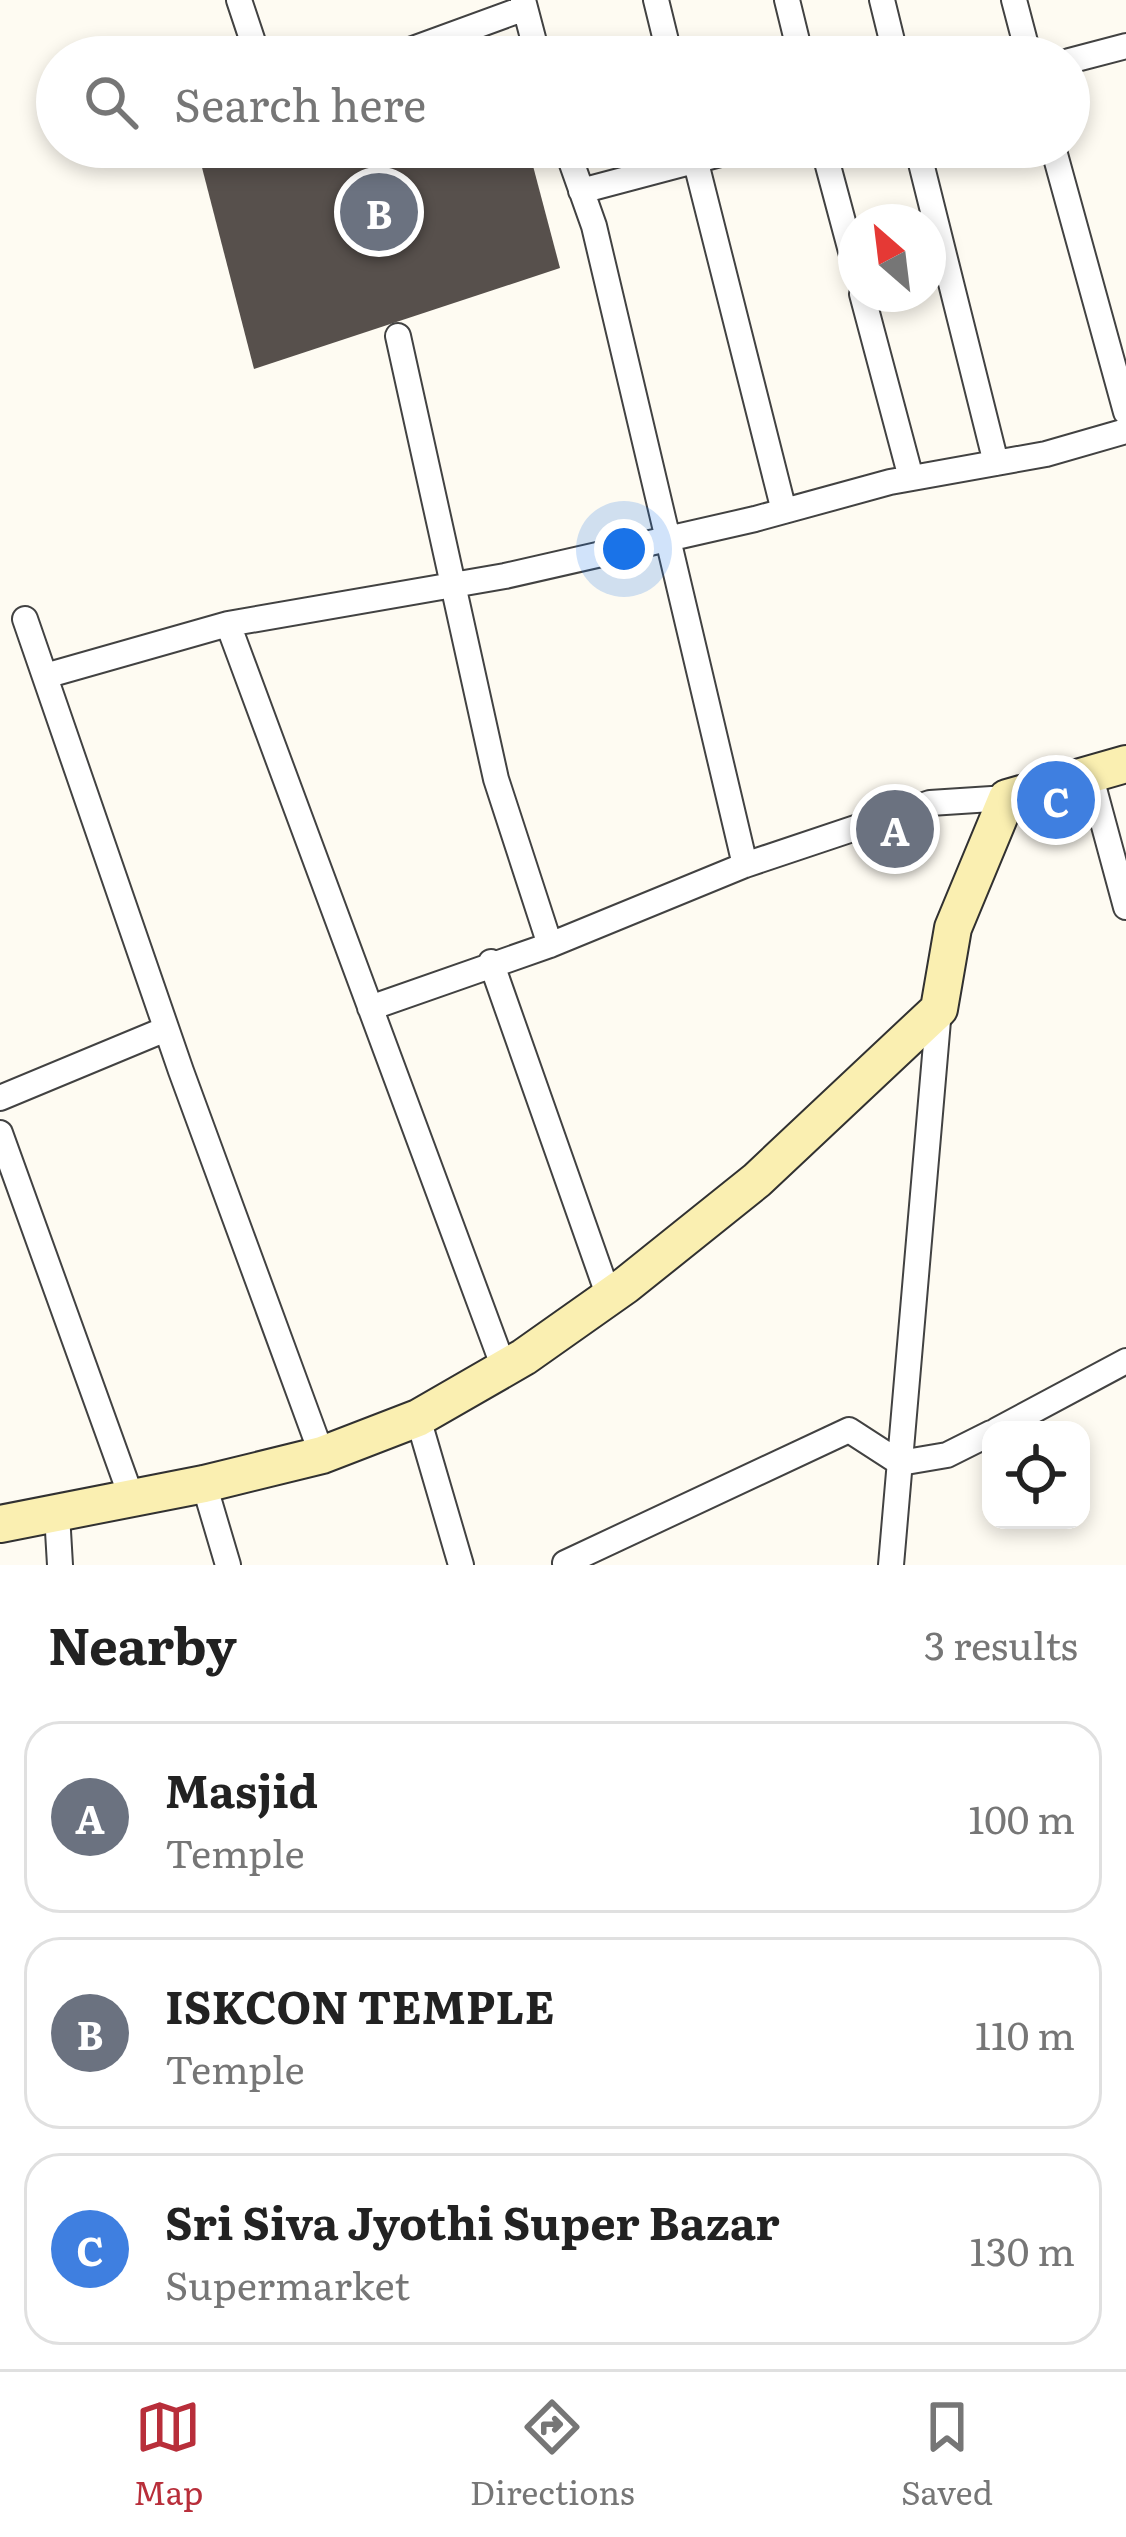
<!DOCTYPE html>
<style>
:root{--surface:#fff;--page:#f2f2f2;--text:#222;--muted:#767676;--line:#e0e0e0;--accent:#b82e3a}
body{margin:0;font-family:Literata,serif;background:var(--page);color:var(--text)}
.controls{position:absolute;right:36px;bottom:36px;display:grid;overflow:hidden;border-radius:24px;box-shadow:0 6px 18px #0003}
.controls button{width:108px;height:108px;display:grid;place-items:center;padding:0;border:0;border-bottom:3px solid var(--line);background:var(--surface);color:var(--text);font:60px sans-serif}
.compass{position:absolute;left:838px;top:204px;width:108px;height:108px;border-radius:50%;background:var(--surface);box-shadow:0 6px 18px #0003;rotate:332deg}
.you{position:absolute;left:624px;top:549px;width:42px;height:42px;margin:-30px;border:9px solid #fff;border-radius:50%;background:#1a73e8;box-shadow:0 0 0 18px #1a73e833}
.badge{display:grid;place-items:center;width:78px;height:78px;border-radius:50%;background:var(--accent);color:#fff;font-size:39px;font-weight:700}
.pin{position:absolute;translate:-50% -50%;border:6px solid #fff;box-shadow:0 3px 12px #0006}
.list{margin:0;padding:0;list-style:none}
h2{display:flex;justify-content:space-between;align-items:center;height:156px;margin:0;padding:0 48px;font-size:51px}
h2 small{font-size:39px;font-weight:400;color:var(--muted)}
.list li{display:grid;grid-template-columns:78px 1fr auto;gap:36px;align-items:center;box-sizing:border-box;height:192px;margin:0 24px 24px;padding:0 24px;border:3px solid var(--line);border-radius:36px}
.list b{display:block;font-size:45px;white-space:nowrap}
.list p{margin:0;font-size:39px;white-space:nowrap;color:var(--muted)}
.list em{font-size:39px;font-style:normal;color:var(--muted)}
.icon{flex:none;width:66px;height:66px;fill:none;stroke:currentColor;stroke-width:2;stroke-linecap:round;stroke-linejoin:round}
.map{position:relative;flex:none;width:1126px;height:1565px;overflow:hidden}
.search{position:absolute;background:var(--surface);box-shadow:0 6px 18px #0003;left:36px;right:36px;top:36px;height:132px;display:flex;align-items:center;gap:30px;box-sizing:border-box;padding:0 42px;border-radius:66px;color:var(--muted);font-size:45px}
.sheet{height:804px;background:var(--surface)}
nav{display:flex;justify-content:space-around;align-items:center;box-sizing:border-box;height:168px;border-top:3px solid var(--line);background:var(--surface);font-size:33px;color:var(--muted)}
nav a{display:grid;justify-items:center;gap:6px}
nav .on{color:var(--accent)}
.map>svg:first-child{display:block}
.building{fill:#57504c}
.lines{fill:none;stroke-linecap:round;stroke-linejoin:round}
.street-casing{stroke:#424242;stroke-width:28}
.secondary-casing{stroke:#313131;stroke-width:40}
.street{stroke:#fff;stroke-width:24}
.secondary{stroke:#faefb1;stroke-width:36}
</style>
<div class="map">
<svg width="1126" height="1565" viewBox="0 0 1126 1565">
<rect width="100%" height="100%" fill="#fefbf2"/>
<!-- building -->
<path class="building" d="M 229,147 L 528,147 L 560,268 L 254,369 L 199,156 Z"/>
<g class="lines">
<!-- street casing -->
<g class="street-casing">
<path id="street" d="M 239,0 L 258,57
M 523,0 L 538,57
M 656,0 L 670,57
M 787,0 L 801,57
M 882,0 L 896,57
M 1014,0 L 1029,57
M 391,57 L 525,8
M 1069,61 L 1126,46
M 566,147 L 594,226 L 745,865 L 930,803 L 1007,798
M 692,147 L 784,511
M 823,147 L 856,270
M 917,147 L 996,463
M 1053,147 L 1126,412
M 581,191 L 747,147
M 862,294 L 911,478
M 398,336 L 496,779 L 550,945
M 25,619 L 181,1071 L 322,1455
M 228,624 L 504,1368
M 45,676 L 228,624 L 505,576 L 755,519 L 890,482 L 1046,454 L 1126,431
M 1090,774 L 1126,907
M 491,962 L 609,1297
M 370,1008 L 550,945 L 745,865
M 0,1098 L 166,1029
M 0,1133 L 132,1499
M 418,1418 L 461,1565
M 997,1430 L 1126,1361
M 204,1484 L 228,1565
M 57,1514 L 60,1565
M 565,1563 L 849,1430 L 900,1463 L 947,1455 L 991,1433
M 891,1565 L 939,1009"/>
</g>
<!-- secondary casing -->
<g class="secondary-casing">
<path id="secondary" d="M 0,1524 L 204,1484 L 322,1455 L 418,1418 L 524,1357 L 626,1285 L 757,1180 L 939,1009 L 953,928 L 1007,798 L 1126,764"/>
</g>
<!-- street -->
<use href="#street" class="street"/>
<!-- secondary -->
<use href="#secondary" class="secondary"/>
</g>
</svg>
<div class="controls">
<button><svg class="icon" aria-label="locate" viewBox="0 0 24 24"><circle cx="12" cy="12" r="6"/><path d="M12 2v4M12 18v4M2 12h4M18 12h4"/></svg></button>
</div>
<svg class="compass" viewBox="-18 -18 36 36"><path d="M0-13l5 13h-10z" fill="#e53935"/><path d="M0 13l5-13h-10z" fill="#767676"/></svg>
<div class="you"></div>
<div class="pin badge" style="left:895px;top:829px;background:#6b7280">A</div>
<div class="pin badge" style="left:379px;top:212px;background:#6b7280">B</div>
<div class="pin badge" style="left:1056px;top:800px;background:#3f7fe0">C</div>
<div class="search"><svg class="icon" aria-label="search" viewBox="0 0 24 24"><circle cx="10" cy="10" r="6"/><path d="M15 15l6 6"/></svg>Search here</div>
</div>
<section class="sheet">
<h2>Nearby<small>3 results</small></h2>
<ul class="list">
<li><span class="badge" style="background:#6b7280">A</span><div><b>Masjid</b><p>Temple</p></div><em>100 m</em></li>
<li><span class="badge" style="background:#6b7280">B</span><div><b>ISKCON TEMPLE</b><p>Temple</p></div><em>110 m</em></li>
<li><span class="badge" style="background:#3f7fe0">C</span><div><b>Sri Siva Jyothi Super Bazar</b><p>Supermarket</p></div><em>130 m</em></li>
</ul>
</section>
<nav>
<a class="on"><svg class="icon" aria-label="map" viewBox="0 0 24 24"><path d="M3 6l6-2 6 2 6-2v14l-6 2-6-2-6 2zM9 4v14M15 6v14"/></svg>Map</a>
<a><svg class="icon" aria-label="directions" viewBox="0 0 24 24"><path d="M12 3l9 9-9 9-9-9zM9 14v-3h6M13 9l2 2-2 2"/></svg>Directions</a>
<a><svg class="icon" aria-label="saved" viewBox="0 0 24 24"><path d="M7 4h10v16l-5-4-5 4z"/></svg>Saved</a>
</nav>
